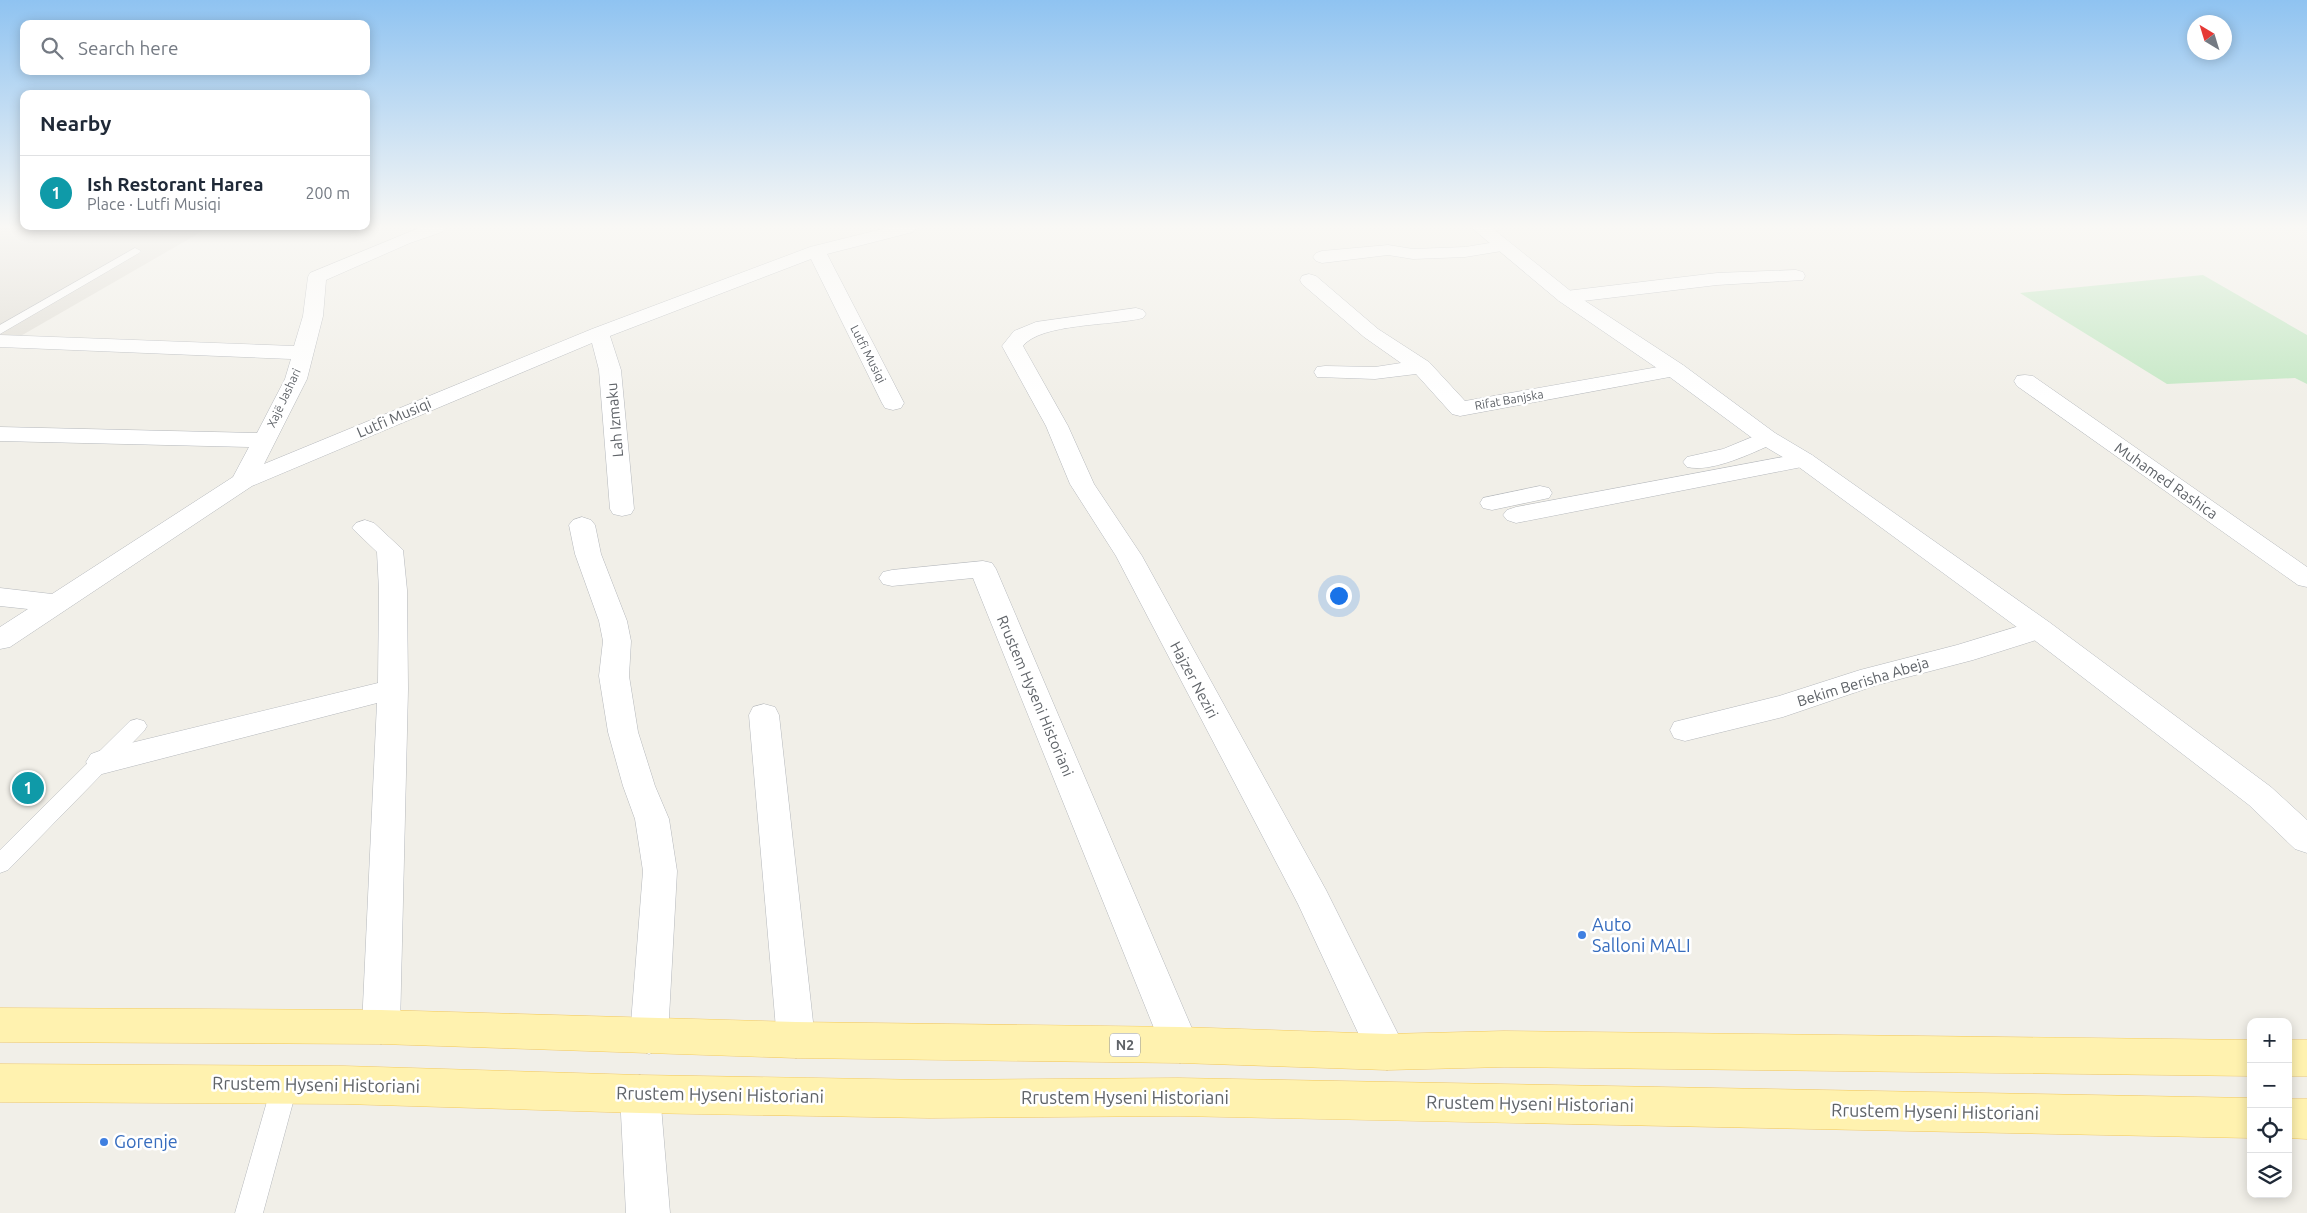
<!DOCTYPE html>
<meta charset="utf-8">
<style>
:root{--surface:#fff;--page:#f2f2f3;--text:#1f2937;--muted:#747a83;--line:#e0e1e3;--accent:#ea4335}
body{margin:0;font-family:Ubuntu,sans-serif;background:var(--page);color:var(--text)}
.controls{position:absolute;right:15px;bottom:15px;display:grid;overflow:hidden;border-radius:10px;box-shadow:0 2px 12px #0003}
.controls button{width:45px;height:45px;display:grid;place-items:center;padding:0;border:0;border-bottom:1px solid var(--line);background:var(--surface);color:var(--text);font:25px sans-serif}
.compass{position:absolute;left:2187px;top:15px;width:45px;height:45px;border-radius:50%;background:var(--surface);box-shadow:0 2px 12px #0003;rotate:322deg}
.you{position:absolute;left:1338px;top:595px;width:18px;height:18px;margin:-12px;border:4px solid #fff;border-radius:50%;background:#1a73e8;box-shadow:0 0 0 8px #1a73e833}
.badge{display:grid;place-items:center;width:32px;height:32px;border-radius:50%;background:var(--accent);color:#fff;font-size:16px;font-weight:700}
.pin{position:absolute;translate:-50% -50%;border:2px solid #fff;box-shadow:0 1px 5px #0006}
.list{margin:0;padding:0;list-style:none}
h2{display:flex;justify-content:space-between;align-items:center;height:65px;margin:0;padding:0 20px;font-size:21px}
h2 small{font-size:16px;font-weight:400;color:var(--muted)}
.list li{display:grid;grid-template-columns:32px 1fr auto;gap:15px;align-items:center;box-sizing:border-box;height:75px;padding:0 20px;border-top:1px solid var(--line)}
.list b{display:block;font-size:19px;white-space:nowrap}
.list p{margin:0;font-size:16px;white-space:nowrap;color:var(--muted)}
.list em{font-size:16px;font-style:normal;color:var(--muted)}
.icon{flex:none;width:28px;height:28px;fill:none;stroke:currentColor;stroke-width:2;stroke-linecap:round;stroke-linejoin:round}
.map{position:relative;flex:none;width:2307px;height:1213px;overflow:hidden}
.search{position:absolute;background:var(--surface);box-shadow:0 2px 12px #0003;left:20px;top:20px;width:350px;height:55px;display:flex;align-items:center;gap:12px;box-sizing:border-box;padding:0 18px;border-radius:10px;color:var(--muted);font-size:19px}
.panel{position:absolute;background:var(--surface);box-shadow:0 2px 12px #0003;left:20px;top:90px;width:350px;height:140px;border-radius:10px}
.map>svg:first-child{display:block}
.education{fill:#e1ded6}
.green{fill:#c5e8c5}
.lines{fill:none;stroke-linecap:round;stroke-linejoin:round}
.lane-casing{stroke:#b5b8bc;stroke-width:1}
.street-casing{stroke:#b5b8bc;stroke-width:1}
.secondary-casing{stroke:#b6babf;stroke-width:1}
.primary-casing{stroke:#f2c960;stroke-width:1}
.lane{fill:#fff;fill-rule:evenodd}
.street{fill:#fff;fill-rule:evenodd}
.secondary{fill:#fff;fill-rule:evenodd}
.primary{fill:#fff2af;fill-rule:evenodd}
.shop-dot{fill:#3f7fe0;stroke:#fff;stroke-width:2}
.labels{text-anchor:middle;stroke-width:5;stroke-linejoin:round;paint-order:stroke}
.far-street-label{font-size:12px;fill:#5f6368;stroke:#fff}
.shield{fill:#fff;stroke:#8f9295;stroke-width:1}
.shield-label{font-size:14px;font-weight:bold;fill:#5f6368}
.street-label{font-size:15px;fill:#5f6368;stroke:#fff}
.near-shop-label{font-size:18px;fill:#366cbe;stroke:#fff;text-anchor:start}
.near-street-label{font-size:18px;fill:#5f6368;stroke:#fff}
</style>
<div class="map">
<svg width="2307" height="1213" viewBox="0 0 2307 1213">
<rect width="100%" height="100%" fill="#f1efe8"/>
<!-- education -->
<path class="education" d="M 0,228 L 208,228 L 5,345 L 0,345 Z"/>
<!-- green -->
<path class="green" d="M 2203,275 L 2307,335 L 2307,384 L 2295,378 L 2167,384 L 2020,293 Z"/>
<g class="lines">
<!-- lane casing -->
<g class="lane-casing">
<path id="lane" d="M 135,248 L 141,251 L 139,253 L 0,334 L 0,325 Z
M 137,719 L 144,721 L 147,726 L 144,731 L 8,870 L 0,873 L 0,850 L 130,721 Z
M 285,1072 L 294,1076 L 298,1084 L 263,1213 L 235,1213 L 272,1084 L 276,1076 Z"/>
</g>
<!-- street casing -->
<g class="street-casing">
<path id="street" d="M 419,228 L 445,228 L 442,232 L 410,243 L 326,280 L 323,316 L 307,379 L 264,464 L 592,329 L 810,247 L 886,228 L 916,228 L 913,232 L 827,254 L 904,403 L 901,408 L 893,410 L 885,408 L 882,403 L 811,259 L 610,336 L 621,370 L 634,509 L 631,514 L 622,516 L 613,514 L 610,509 L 599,370 L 592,343 L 252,486 L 10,647 L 0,649 L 0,627 L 28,609 L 0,606 L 0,588 L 52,594 L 233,477 L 249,447 L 0,441 L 0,427 L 257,433 L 285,379 L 291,359 L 0,347 L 0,335 L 294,346 L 303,316 L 308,277 L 310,273 Z
M 1502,241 L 1508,242 L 1511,246 L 1508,250 L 1465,257 L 1413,259 L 1388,255 L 1322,263 L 1316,261 L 1313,257 L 1316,253 L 1322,251 L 1388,245 L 1413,249 L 1465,247 Z
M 1796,270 L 1803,272 L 1805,276 L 1803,280 L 1717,285 L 1566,303 L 1559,301 L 1556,297 L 1559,293 L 1566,291 L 1717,273 Z
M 1309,274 L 1316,276 L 1378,329 L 1429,362 L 1465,401 L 1675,364 L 1683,365 L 1686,370 L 1683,375 L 1675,376 L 1460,416 L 1452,414 L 1416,374 L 1375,379 L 1317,377 L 1314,372 L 1317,367 L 1325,366 L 1375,367 L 1401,363 L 1364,337 L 1302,284 L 1300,280 L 1302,276 Z
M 1136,308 L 1143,310 L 1146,314 L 1143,318 C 1112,326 1041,323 1023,346 L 1068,426 L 1094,484 L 1142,556 L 1326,890 L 1407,1052 L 1401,1065 L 1387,1070 L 1373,1065 L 1298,904 L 1116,556 L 1070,484 L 1046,426 L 1002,346 L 1014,331 L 1036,322 Z
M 2025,375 L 2033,376 L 2307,567 L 2307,587 L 2298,585 L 2017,386 L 2014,381 L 2017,376 Z
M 1767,431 L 1775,433 L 1779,438 L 1775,443 C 1752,453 1712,473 1687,467 L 1683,462 L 1687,457 L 1723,449 Z
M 1804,453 L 1812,455 L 1816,460 L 1812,465 L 1516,523 L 1507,520 L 1503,515 L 1507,510 L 1516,507 Z
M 1540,486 L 1549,488 L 1552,493 L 1549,498 L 1492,510 L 1483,508 L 1480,503 L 1483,498 Z
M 582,517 L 591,520 L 595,525 L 601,554 L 627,621 L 631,641 L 629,676 L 638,732 L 655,786 L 669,819 L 677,871 L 668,1036 L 663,1048 L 649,1054 L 635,1048 L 630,1036 L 643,871 L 635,819 L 623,786 L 608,732 L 599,676 L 603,641 L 599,621 L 575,554 L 569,525 L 573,520 Z
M 365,520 L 374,523 L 403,550 L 407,590 L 408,689 L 400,1027 L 395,1039 L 381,1044 L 367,1039 L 362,1027 L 377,703 L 102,774 L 91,770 L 86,762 L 91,754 L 102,750 L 378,683 L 379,590 L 377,552 L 352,528 L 356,523 Z
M 983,561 L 992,563 L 996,569 L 1199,1045 L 1194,1058 L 1180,1063 L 1166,1058 L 973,578 L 892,586 L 883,584 L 879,578 L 883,572 L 892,570 Z
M 2039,620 L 2049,622 L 2053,629 L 2049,636 L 1973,660 L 1877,685 L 1783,717 L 1685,741 L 1674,738 L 1670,730 L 1674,722 L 1779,696 L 1860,670 L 1957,645 Z
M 764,704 L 775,707 L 779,715 L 815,1040 L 810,1052 L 796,1058 L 782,1052 L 777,1040 L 749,715 L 753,707 Z
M 640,1075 L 654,1081 L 660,1094 L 670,1213 L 626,1213 L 620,1094 L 626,1081 Z"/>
</g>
<!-- secondary casing -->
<g class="secondary-casing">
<path id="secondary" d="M 1472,228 L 1492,228 L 1573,293 L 1683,365 L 1775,433 L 1812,455 L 2049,622 L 2271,787 L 2307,820 L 2307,853 L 2295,849 L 2249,805 L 2029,636 L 1796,465 L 1759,443 L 1667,375 L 1559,301 Z"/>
</g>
<!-- primary casing -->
<g class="primary-casing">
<path id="primary" d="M 0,1008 L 381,1010 L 796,1022 L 1180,1027 L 1387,1034 L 1504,1031 L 2251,1040 L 2251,1076 L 1504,1067 L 1387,1070 L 1180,1063 L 796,1058 L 381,1044 L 0,1042 Z
M 2288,1040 L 2307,1040 L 2307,1076 L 2288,1076 Z
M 0,1064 L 344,1066 L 640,1075 L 929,1080 L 1178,1078 L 2251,1098 L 2251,1138 L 1178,1116 L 929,1118 L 640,1113 L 344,1104 L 0,1102 Z
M 2288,1099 L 2307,1099 L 2307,1139 L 2288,1138 Z"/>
</g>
<!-- lane -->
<use href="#lane" class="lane"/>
<!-- street -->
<use href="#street" class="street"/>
<!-- secondary -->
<use href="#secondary" class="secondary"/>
<!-- primary -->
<use href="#primary" class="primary"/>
</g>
<!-- sky -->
<linearGradient id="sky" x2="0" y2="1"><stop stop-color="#8fc3f1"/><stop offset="0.57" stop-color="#f9f8f5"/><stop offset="1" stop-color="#f9f8f5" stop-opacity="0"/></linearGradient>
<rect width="2307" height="398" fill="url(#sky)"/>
<!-- markers -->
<g class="shop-dot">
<circle cx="1582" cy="935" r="5"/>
<circle cx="104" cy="1142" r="5"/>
</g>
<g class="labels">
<!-- far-street labels -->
<g class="far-street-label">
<text transform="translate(868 354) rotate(63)" y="4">Lutfi Musiqi</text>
<text transform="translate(284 398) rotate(-65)" y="4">Xajë Jashari</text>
<text transform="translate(1509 400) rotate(-10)" y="4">Rifat Banjska</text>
</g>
<!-- shield labels -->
<rect class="shield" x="1110" y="1033.5" width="30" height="23" rx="4"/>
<g class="shield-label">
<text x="1125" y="1050">N2</text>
</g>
<!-- street labels -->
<g class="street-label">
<text transform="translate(394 418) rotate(-23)" y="5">Lutfi Musiqi</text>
<text transform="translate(615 420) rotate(-95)" y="5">Lah Izmaku</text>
<text transform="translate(2166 481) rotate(35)" y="5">Muhamed Rashica</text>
<text transform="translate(1194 680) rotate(62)" y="5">Hajzer Neziri</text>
<text transform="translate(1863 682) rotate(-17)" y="5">Bekim Berisha Abeja</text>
<text transform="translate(1035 696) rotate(67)" y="5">Rrustem Hyseni Historiani</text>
</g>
<!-- near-shop labels -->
<g class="near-shop-label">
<text x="1592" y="931">Auto<tspan x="1592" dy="21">Salloni MALI</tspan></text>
<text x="114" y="1148">Gorenje</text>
</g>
<!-- near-street labels -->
<g class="near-street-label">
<text transform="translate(316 1085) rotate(1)" y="6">Rrustem Hyseni Historiani</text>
<text transform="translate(720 1095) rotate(1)" y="6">Rrustem Hyseni Historiani</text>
<text x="1125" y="1104">Rrustem Hyseni Historiani</text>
<text transform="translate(1530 1104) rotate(1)" y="6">Rrustem Hyseni Historiani</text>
<text transform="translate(1935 1112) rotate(1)" y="6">Rrustem Hyseni Historiani</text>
</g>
</g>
</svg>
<div class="controls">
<button>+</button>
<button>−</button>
<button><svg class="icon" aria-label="locate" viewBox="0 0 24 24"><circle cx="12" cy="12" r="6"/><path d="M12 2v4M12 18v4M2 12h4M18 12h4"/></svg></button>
<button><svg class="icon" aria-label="layers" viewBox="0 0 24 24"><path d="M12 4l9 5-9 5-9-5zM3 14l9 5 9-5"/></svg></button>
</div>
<svg class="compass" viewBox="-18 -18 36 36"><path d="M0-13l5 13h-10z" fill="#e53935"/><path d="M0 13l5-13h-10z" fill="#747a83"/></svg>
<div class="you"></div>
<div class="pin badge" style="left:28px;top:788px;background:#0f9aa8">1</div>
<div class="search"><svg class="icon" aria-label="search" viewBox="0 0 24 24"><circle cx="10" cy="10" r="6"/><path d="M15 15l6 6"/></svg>Search here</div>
<section class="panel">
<h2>Nearby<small></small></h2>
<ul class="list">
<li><span class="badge" style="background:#0f9aa8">1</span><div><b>Ish Restorant Harea</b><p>Place · Lutfi Musiqi</p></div><em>200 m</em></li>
</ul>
</section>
</div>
